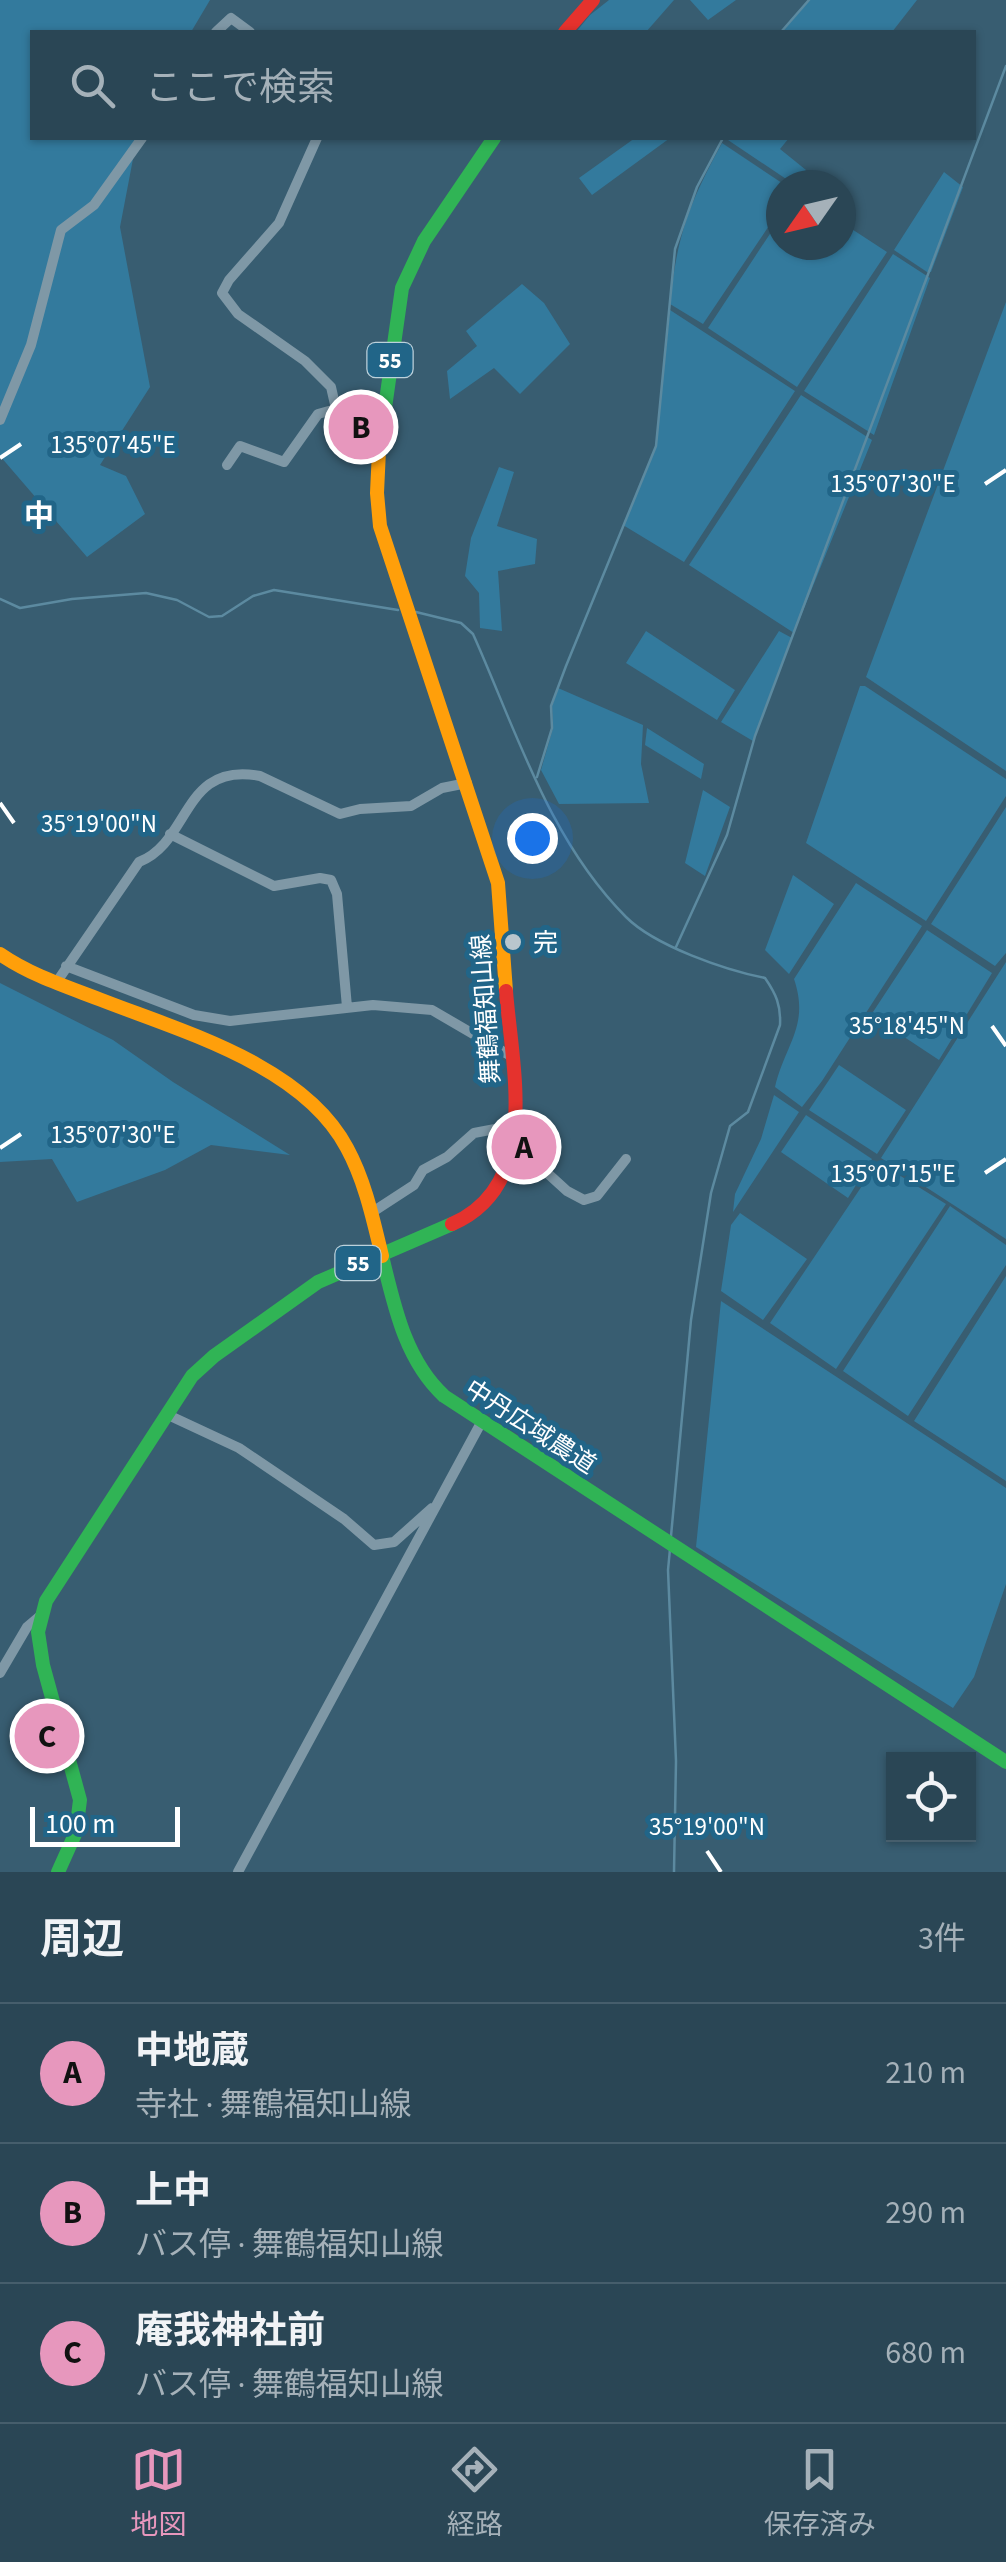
<!DOCTYPE html>
<html lang="ja">
<meta charset="utf-8">
<style>
:root{--surface:#2a4655;--page:#36505f;--text:#f1f3f6;--muted:#a5b1b9;--line:#465e6c;--accent:#e797bd}
body{margin:0;font-family:"Source Sans 3","Noto Sans JP",sans-serif;background:var(--page);color:var(--text)}
.controls{position:absolute;right:30px;bottom:30px;display:grid;overflow:hidden;border-radius:0px;box-shadow:0 2px 8px #0004}
.controls button{width:90px;height:90px;display:grid;place-items:center;padding:0;border:0;border-bottom:2px solid var(--line);background:var(--surface);color:var(--text);font:50px sans-serif}
.compass{position:absolute;left:766px;top:170px;width:90px;height:90px;border-radius:50%;background:var(--surface);box-shadow:0 2px 8px #0004;rotate:236deg}
.scale{position:absolute;left:30px;bottom:25px;width:150px;box-sizing:border-box;padding-left:10px;border:5px solid #fff;border-top:0;font-size:28px;line-height:35px;white-space:nowrap;color:#fff;-webkit-text-stroke:8px #216588;paint-order:stroke}
.you{position:absolute;left:532px;top:838px;width:35px;height:35px;margin:-25px;border:8px solid #fff;border-radius:50%;background:#1a73e8;box-shadow:0 0 0 15px #1a73e833}
.badge{display:grid;place-items:center;width:65px;height:65px;border-radius:50%;background:var(--accent);color:#111;font-size:32px;font-weight:700}
.pin{position:absolute;translate:-50% -50%;border:5px solid #fff;box-shadow:0 2px 10px #0006}
.list{margin:0;padding:0;list-style:none}
h2{display:flex;justify-content:space-between;align-items:center;height:130px;margin:0;padding:0 40px;font-size:42px}
h2 small{font-size:32px;font-weight:400;color:var(--muted)}
.list li{display:grid;grid-template-columns:65px 1fr auto;gap:30px;align-items:center;box-sizing:border-box;height:140px;padding:0 40px;border-top:2px solid var(--line)}
.list b{display:block;font-size:38px;white-space:nowrap}
.list p{margin:0;font-size:32px;white-space:nowrap;color:var(--muted)}
.list em{font-size:32px;font-style:normal;color:var(--muted)}
.icon{flex:none;width:55px;height:55px;fill:none;stroke:currentColor;stroke-width:2;stroke-linecap:round;stroke-linejoin:round}
.map{position:relative;flex:none;width:1006px;height:1872px;overflow:hidden}
.search{position:absolute;background:var(--surface);box-shadow:0 2px 8px #0004;left:30px;right:30px;top:30px;height:110px;display:flex;align-items:center;gap:25px;box-sizing:border-box;padding:0 35px;border-radius:0px;color:var(--muted);font-size:38px}
.sheet{height:550px;background:var(--surface)}
nav{display:flex;justify-content:space-around;align-items:center;box-sizing:border-box;height:140px;border-top:2px solid var(--line);background:var(--surface);font-size:28px;color:var(--muted)}
nav a{display:grid;justify-items:center;gap:5px}
nav .on{color:var(--accent)}
.map>svg:first-child{display:block}
.green{fill:#337a9d}
.lines{fill:none;stroke-linecap:round;stroke-linejoin:round}
.stream{stroke:#5c8aa0;stroke-width:2.5}
.street{stroke:#7f98a6;stroke-width:10}
.fast{stroke:#30b455;stroke-width:14}
.slow{stroke:#ff9f0a;stroke-width:14}
.jam{stroke:#e5322d;stroke-width:14}
.ticks{fill:none;stroke:#fff;stroke-width:4}
.poi-dot{fill:#b9c6cd;stroke:#216588;stroke-width:4}
.labels{text-anchor:middle;stroke-width:10;stroke-linejoin:round;paint-order:stroke}
.shield{fill:#216588;stroke:#bcd1db;stroke-width:2.5}
.shield-label{font-size:22px;font-weight:bold;fill:#fff}
.poi-label{font-size:25px;fill:#fff;stroke:#216588;text-anchor:start}
.street-label{font-size:25px;fill:#fff;stroke:#216588}
.quarter-label{font-size:30px;font-weight:bold;fill:#fff;stroke:#216588}
.ticks-label{font-size:25px;text-anchor:middle;fill:#fff;stroke:#216588;stroke-width:10;stroke-linejoin:round;paint-order:stroke}
</style>
<div class="map">
<svg width="1006" height="1872" viewBox="0 0 1006 1872">
<rect width="100%" height="100%" fill="#385d71"/>
<!-- green -->
<path class="green" d="M 0,0 L 210,0 L 191,32 L 32,32 L 32,138 L 137,138 L 120,227 L 150,387 L 100,465 L 126,476 L 145,514 L 87,557 L 0,456 Z
M 609,0 L 674,0 L 646,32 L 576,32 L 590,15 Z
M 690,0 L 736,0 L 708,20 Z
M 810,0 L 917,0 L 892,32 L 782,32 Z
M 635,138 L 670,138 L 592,195 L 579,178 Z
M 725,138 L 789,138 L 780,149 L 806,170 L 795,185 Z
M 722,143 L 785,185 L 781,185 L 781,208 L 703,324 L 670,304 C 677,235 689,204 722,143 Z
M 944,172 L 963,187 L 931,272 L 927,272 L 894,250 Z
M 781,217 L 781,245 L 841,245 L 841,222 L 887,252 L 797,387 L 708,328 Z
M 893,254 L 930,278 L 874,435 L 804,391 Z
M 522,284 L 544,303 L 570,344 L 520,394 L 494,368 L 450,399 L 447,371 L 477,346 L 466,331 Z
M 1006,302 L 1006,771 L 866,677 Z
M 670,310 L 795,391 L 684,562 L 623,525 L 656,446 Z
M 801,395 L 872,440 L 794,633 L 689,565 Z
M 499,467 L 514,472 L 497,526 L 537,539 L 535,564 L 498,571 L 502,631 L 480,628 L 479,593 L 465,576 L 471,538 Z
M 646,631 L 735,690 L 717,720 L 626,663 Z
M 779,631 L 792,638 L 753,741 L 721,722 Z
M 860,686 L 865,686 L 1006,779 L 1006,796 L 926,921 L 806,843 Z
M 558,688 L 643,725 L 641,764 L 649,803 L 559,804 L 541,770 L 553,728 L 552,706 Z
M 647,728 L 704,764 L 701,779 L 645,745 Z
M 703,790 L 730,807 L 705,876 L 685,863 Z
M 1006,807 L 1006,953 L 995,966 L 931,924 Z
M 793,875 L 834,904 L 789,974 L 765,950 Z
M 856,883 L 922,926 L 822,1081 L 802,1107 L 775,1087 C 785,1044 810,1026 794,979 Z
M 927,930 L 992,973 L 939,1060 L 871,1015 Z
M 1006,962 L 1006,1239 L 881,1158 Z
M 0,983 L 113,1040 L 173,1082 L 290,1155 L 211,1145 L 165,1170 L 77,1202 L 52,1159 L 0,1162 Z
M 839,1065 L 906,1110 L 877,1154 L 809,1110 Z
M 774,1095 L 799,1112 L 733,1212 L 735,1194 L 761,1139 Z
M 806,1115 L 872,1159 L 848,1198 L 781,1152 Z
M 878,1162 L 946,1204 L 836,1369 L 770,1323 Z
M 950,1206 L 1006,1245 L 1006,1265 L 908,1416 L 843,1371 Z
M 740,1213 L 807,1259 L 763,1320 L 721,1291 L 731,1225 Z
M 1006,1276 L 1006,1481 L 914,1421 Z
M 721,1301 L 1006,1488 L 1006,1584 L 974,1677 L 953,1708 L 696,1547 Z"/>
<g class="lines">
<!-- stream -->
<path class="stream" d="M 781,32 L 809,0
M 0,599 L 20,608 L 72,599 L 146,593 L 177,600 L 209,617 L 222,616 L 253,596 L 274,590 L 398,610
M 416,612 L 461,623 L 473,634 C 516,730 549,840 626,917 C 655,946 725,970 765,978 C 776,994 781,1005 780,1025 L 748,1112 L 730,1126 L 711,1193 L 691,1320 L 671,1536
M 537,777 L 552,728 L 551,706 L 566,666 L 656,446 L 675,249 L 697,187 L 723,138
M 676,947 L 727,835 L 755,736 L 1006,66
M 670,1549 L 668,1570 L 676,1761 L 674,1872"/>
<!-- street -->
<path class="street" d="M 216,32 L 231,18 L 250,32
M 317,138 L 279,223 L 229,280 L 222,293 L 238,314 L 305,361 L 331,387 L 336,409
M 0,420 L 31,345 L 61,230 L 94,205 L 142,138
M 227,465 L 240,446 L 284,462 L 318,414 L 336,409 L 380,431
M 170,834 L 274,886 L 320,878 L 331,880 L 337,894 L 347,1007
M 66,966 L 194,1015 L 230,1021 L 373,1005 L 432,1010 L 509,1055
M 56,983 L 139,862 C 191,842 182,761 260,776 L 340,814 L 360,809 L 411,806 L 442,788 L 467,783
M 510,1162 L 533,1160 L 567,1191 L 584,1200 L 597,1196 L 626,1159
M 371,1213 L 414,1185 L 423,1170 L 447,1157 L 474,1133 L 516,1125 L 531,1140 L 533,1160
M 166,1414 L 239,1448 L 344,1519 L 374,1545 L 394,1542 L 432,1508
M 0,1673 L 27,1627 L 40,1616
M 238,1872 L 482,1421"/>
<!-- fast -->
<path class="fast" d="M 379,450 L 402,288 L 424,241 L 494,138
M 382,1256 C 394,1305 405,1360 444,1396 L 1006,1762
M 58,1872 L 76,1832 L 80,1800 L 43,1665 L 38,1632 L 46,1601 L 192,1376 L 214,1356 L 318,1282 L 452,1224"/>
<!-- slow -->
<path class="slow" d="M 379,450 L 377,493 L 380,526 L 498,883 L 506,991
M 0,954 C 32,976 68,987 104,1001 C 184,1032 304,1066 347,1148 C 365,1181 373,1219 382,1256"/>
<!-- jam -->
<path class="jam" d="M 565,32 L 593,0
M 452,1224 C 542,1185 512,1069 506,991"/>
</g>
<!-- ticks -->
<path class="ticks" d="M 0,458 L 21,444M 985,484 L 1006,470M 0,803 L 14,823M 992,1026 L 1006,1046M 0,1148 L 21,1134M 985,1173 L 1006,1159M 707,1851 L 721,1872"/>
<!-- markers -->
<circle class="poi-dot" cx="513" cy="942" r="10"/>
<g class="labels">
<!-- shield labels -->
<g class="shield">
<rect x="367.5" y="343" width="45" height="34" rx="8"/>
<rect x="335.5" y="1246" width="45" height="34" rx="8"/>
</g>
<g class="shield-label">
<text x="390" y="368">55</text>
<text x="358" y="1271">55</text>
</g>
<!-- poi labels -->
<g class="poi-label">
<text x="533" y="951">完</text>
</g>
<!-- street labels -->
<g class="street-label">
<text transform="translate(485 1009) rotate(-94)" y="9">舞鶴福知山線</text>
<text transform="translate(531 1426) rotate(33)" y="9">中丹広域農道</text>
</g>
<!-- quarter labels -->
<g class="quarter-label">
<text x="39" y="526">中</text>
</g>
</g>
<g class="ticks-label">
<text x="113" y="453">135°07'45"E</text>
<text x="893" y="492">135°07'30"E</text>
<text x="99" y="832">35°19'00"N</text>
<text x="907" y="1034">35°18'45"N</text>
<text x="113" y="1143">135°07'30"E</text>
<text x="893" y="1182">135°07'15"E</text>
<text x="707" y="1835">35°19'00"N</text>
</g>
</svg>
<div class="controls">
<button><svg class="icon" aria-label="locate" viewBox="0 0 24 24"><circle cx="12" cy="12" r="6"/><path d="M12 2v4M12 18v4M2 12h4M18 12h4"/></svg></button>
</div>
<svg class="compass" viewBox="-18 -18 36 36"><path d="M0-13l5 13h-10z" fill="#e53935"/><path d="M0 13l5-13h-10z" fill="#a5b1b9"/></svg>
<div class="scale">100 m</div>
<div class="you"></div>
<div class="pin badge" style="left:524px;top:1147px">A</div>
<div class="pin badge" style="left:361px;top:427px">B</div>
<div class="pin badge" style="left:47px;top:1736px">C</div>
<div class="search"><svg class="icon" aria-label="search" viewBox="0 0 24 24"><circle cx="10" cy="10" r="6"/><path d="M15 15l6 6"/></svg>ここで検索</div>
</div>
<section class="sheet">
<h2>周辺<small>3件</small></h2>
<ul class="list">
<li><span class="badge">A</span><div><b>中地蔵</b><p>寺社 · 舞鶴福知山線</p></div><em>210 m</em></li>
<li><span class="badge">B</span><div><b>上中</b><p>バス停 · 舞鶴福知山線</p></div><em>290 m</em></li>
<li><span class="badge">C</span><div><b>庵我神社前</b><p>バス停 · 舞鶴福知山線</p></div><em>680 m</em></li>
</ul>
</section>
<nav>
<a class="on"><svg class="icon" aria-label="map" viewBox="0 0 24 24"><path d="M3 6l6-2 6 2 6-2v14l-6 2-6-2-6 2zM9 4v14M15 6v14"/></svg>地図</a>
<a><svg class="icon" aria-label="directions" viewBox="0 0 24 24"><path d="M12 3l9 9-9 9-9-9zM9 14v-3h6M13 9l2 2-2 2"/></svg>経路</a>
<a><svg class="icon" aria-label="saved" viewBox="0 0 24 24"><path d="M7 4h10v16l-5-4-5 4z"/></svg>保存済み</a>
</nav>
